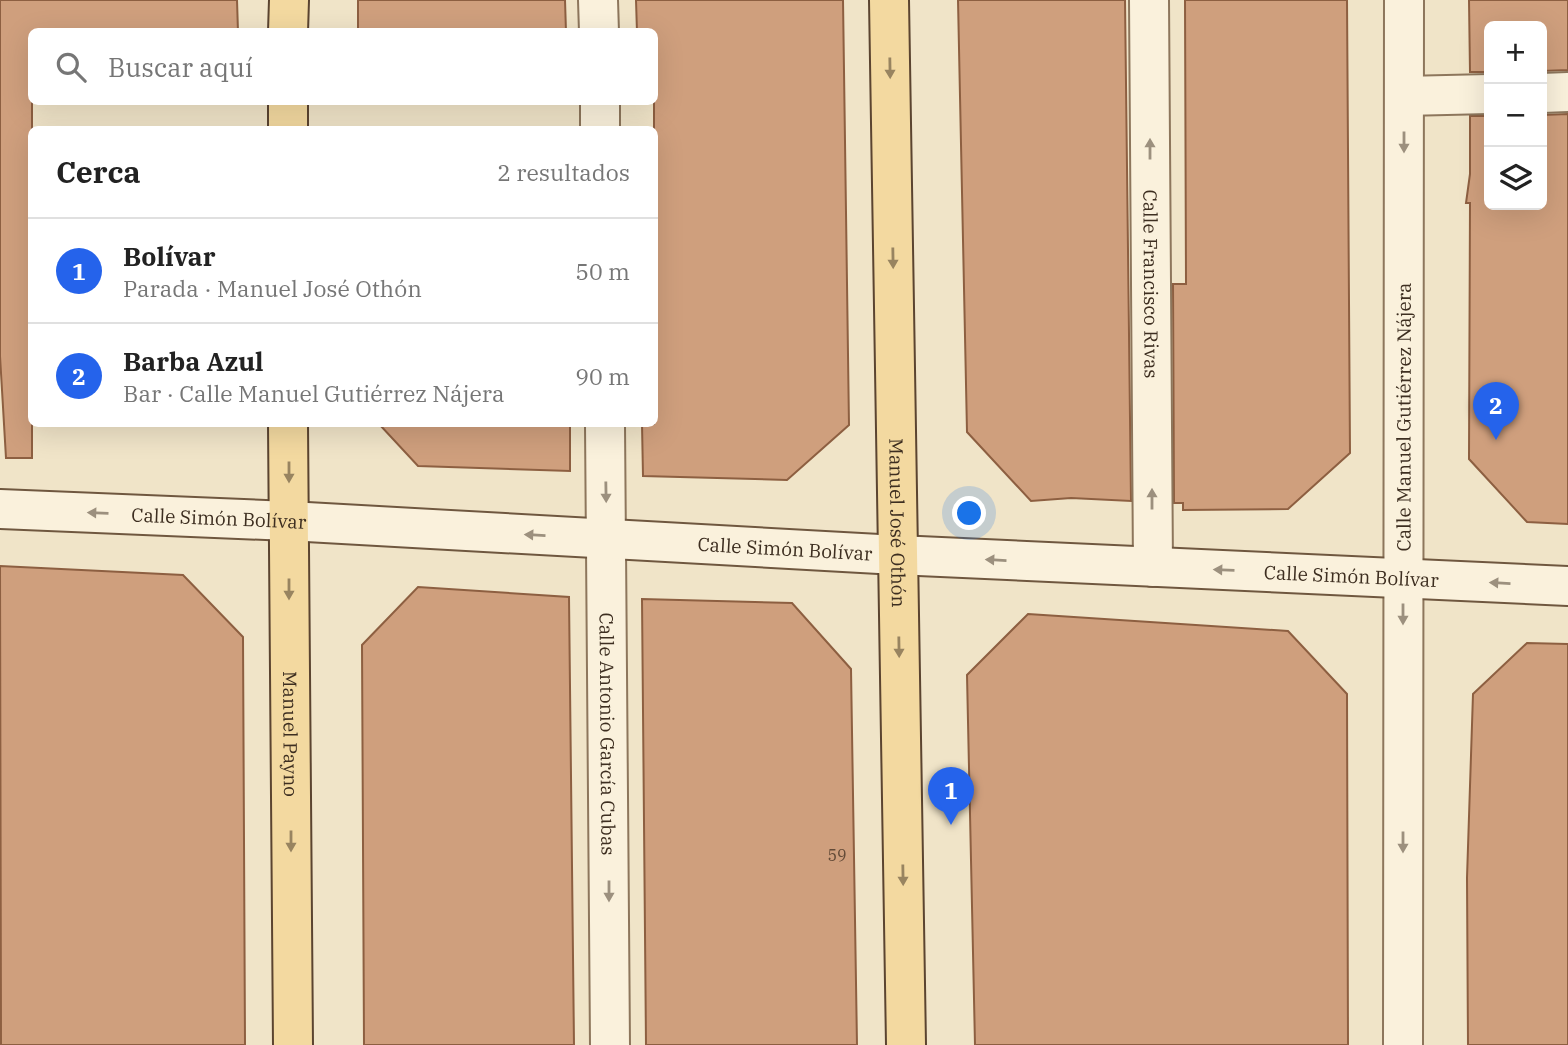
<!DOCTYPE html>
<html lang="es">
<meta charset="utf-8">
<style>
:root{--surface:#fff;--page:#f2f2f2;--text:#222;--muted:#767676;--line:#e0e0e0;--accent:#2563eb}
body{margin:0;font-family:"IBM Plex Serif",serif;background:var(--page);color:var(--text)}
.controls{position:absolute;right:21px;top:21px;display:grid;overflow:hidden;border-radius:10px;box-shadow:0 7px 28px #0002}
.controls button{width:63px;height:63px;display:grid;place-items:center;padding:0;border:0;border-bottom:2px solid var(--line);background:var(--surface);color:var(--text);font:35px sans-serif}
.you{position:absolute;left:970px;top:514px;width:24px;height:24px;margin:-18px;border:5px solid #fff;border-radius:50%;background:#1a73e8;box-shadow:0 0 0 10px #1a73e833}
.badge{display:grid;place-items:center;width:46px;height:46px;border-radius:50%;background:var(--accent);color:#fff;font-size:23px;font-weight:700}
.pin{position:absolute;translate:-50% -58px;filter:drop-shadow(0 2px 4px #0008)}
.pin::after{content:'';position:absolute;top:37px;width:24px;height:21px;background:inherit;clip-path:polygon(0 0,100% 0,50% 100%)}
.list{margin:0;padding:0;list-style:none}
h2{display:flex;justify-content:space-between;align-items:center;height:91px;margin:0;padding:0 28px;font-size:30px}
h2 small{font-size:23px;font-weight:400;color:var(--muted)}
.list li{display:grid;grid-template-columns:46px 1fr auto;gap:21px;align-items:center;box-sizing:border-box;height:105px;padding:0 28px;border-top:2px solid var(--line)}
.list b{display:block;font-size:26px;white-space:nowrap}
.list p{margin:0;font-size:23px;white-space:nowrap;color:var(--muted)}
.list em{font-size:23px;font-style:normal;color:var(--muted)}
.icon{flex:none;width:38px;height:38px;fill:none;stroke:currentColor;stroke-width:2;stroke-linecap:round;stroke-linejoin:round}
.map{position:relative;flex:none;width:1568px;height:1045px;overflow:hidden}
.search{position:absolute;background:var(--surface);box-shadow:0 7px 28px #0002;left:28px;top:28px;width:630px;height:77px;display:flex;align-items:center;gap:18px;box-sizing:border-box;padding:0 24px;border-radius:10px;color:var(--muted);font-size:26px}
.panel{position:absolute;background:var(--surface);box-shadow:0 7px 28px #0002;left:28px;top:126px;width:630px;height:301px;border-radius:10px}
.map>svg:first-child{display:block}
.building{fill:#cf9f7d;stroke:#8d5f41;stroke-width:2}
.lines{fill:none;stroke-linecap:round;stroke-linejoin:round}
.street-casing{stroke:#8d765c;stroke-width:42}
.secondary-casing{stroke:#6f573f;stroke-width:42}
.primary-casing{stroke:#5b4430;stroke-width:42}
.street{stroke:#faf1dc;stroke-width:38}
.secondary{stroke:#faf1dc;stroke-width:38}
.primary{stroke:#f3d9a0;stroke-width:38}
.oneway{fill:#988460}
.oneway2{fill:#9c907e}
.labels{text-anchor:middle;stroke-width:5;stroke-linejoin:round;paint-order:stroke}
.number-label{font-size:16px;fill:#624a37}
.street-label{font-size:19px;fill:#3d2e20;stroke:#f7eed8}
</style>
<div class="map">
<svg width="1568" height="1045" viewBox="0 0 1568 1045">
<rect width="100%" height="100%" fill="#f0e4c8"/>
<!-- building -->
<path class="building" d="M 0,0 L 237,0 L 238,32 L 32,32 L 32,458 L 6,458 L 0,356 Z
M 358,0 L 565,0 L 566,32 L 358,32 Z
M 636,0 L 843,0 L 849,425 L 787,480 L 643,476 L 642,424 L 654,424 L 654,32 L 637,32 Z
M 958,0 L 1125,0 L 1131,501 L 1071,498 L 1031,501 L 967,432 Z
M 1185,0 L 1347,0 L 1350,453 L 1288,509 L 1183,510 L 1183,503 L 1174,503 L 1173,284 L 1186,284 Z
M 1469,0 L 1568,0 L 1568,70 L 1542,71 L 1542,26 L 1489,26 L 1489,72 L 1470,72 Z
M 1568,114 L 1568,524 L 1527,522 L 1469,459 L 1470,203 L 1466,203 L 1470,174 L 1470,116 L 1489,116 L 1489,205 L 1542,205 L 1542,115 Z
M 379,424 L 570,424 L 570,471 L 418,466 Z
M 0,566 L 183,575 L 243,637 L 245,1045 L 1,1045 Z
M 418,587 L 569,597 L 574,1045 L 364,1045 L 362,645 Z
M 642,599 L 792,603 L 851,669 L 857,1045 L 646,1045 Z
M 1028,614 L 1288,631 L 1347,694 L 1348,1045 L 975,1045 L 967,675 Z
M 1527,643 L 1568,644 L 1568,1045 L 1468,1045 L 1467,878 L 1473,694 Z"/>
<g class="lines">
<!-- street casing -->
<g class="street-casing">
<g id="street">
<path d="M 598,0 L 599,32"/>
<path id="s1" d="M 1149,0 L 1153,567"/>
<path d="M 1542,93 L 1568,92"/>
<path d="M 1404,96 L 1489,94"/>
<path d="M 600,102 L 600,130"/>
<path id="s2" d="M 605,424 L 610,1045"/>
<path id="s3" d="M 1403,1045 L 1404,0"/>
</g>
</g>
<!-- secondary casing -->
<g class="secondary-casing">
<g id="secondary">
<path id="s4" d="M 0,509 L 289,521 L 897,555 L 1568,586"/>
</g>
</g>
<!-- primary casing -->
<g class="primary-casing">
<g id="primary">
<path id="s5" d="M 889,0 L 906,1045"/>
<path d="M 288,32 L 289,0"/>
<path d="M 288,130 L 288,102"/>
<path id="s6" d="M 288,424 L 293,1045"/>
</g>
</g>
<!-- street -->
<use href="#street" class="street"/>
<!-- secondary -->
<use href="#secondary" class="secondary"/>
<!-- primary -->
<use href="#primary" class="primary"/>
</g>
<!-- one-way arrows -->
<defs><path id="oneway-solid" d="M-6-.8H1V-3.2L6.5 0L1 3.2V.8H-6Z" transform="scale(1.75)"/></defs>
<g class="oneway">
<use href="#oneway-solid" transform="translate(890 68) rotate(89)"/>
<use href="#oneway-solid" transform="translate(893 258) rotate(89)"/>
<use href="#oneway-solid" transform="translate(289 472) rotate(90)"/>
<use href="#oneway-solid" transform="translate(289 589) rotate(90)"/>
<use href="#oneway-solid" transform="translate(899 647) rotate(89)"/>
<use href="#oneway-solid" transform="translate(291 841) rotate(90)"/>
<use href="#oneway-solid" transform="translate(903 875) rotate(89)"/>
</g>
<g class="oneway2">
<use href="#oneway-solid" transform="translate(1404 142) rotate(90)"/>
<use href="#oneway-solid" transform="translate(1150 149) rotate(-90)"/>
<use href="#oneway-solid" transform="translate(606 492) rotate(89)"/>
<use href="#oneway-solid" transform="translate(1152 499) rotate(-90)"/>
<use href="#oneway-solid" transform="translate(98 513) rotate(-178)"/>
<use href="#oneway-solid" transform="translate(535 535) rotate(-177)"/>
<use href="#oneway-solid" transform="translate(996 560) rotate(-177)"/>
<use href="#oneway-solid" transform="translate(1224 570) rotate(-178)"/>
<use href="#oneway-solid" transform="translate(1500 583) rotate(-177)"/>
<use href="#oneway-solid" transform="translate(1403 614) rotate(90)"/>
<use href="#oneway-solid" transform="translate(1403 842) rotate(90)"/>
<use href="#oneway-solid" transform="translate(609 891) rotate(90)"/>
</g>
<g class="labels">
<!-- number labels -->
<g class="number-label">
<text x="837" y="861">59</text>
</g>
<!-- street labels -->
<g class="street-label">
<text dy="7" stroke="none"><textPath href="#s1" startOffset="284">Calle Francisco Rivas</textPath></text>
<text dy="7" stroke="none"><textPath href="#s3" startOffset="628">Calle Manuel Gutiérrez Nájera</textPath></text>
<text dy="7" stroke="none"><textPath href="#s4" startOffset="219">Calle Simón Bolívar</textPath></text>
<text dy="7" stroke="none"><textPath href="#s5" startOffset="523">Manuel José Othón</textPath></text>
<text dy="7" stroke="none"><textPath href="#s4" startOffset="786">Calle Simón Bolívar</textPath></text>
<text dy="7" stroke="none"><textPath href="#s4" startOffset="1353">Calle Simón Bolívar</textPath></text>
<text dy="7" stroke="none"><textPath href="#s6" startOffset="310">Manuel Payno</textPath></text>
<text dy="7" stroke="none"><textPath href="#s2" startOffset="310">Calle Antonio García Cubas</textPath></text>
</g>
</g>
</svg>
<div class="controls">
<button>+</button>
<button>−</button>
<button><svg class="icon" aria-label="layers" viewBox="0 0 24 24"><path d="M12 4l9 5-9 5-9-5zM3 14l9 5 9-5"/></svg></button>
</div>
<div class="you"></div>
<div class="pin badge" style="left:951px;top:825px">1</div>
<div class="pin badge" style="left:1496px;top:440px">2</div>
<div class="search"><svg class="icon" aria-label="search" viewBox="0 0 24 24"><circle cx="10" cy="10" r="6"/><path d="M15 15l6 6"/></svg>Buscar aquí</div>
<section class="panel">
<h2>Cerca<small>2 resultados</small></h2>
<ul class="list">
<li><span class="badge">1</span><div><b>Bolívar</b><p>Parada · Manuel José Othón</p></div><em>50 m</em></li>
<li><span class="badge">2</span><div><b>Barba Azul</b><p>Bar · Calle Manuel Gutiérrez Nájera</p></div><em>90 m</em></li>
</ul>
</section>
</div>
